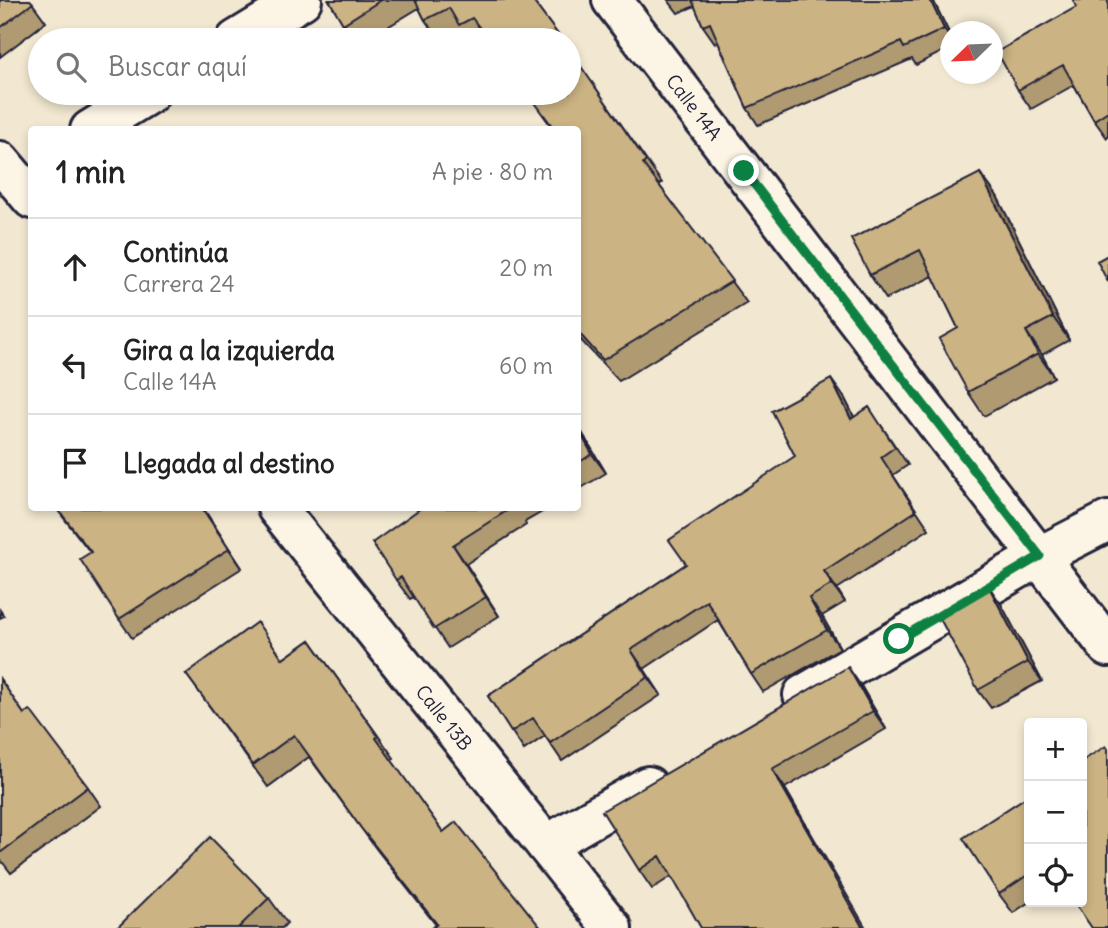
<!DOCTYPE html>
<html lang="es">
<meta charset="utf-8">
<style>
:root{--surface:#fff;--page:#f6f6f6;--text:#222;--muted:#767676;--line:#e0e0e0}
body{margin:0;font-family:Delius,sans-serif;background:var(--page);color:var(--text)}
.controls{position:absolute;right:21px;bottom:21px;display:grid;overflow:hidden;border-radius:7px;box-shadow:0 4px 10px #0003}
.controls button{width:63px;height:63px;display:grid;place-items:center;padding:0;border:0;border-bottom:2px solid var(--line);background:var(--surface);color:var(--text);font:35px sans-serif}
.compass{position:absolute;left:940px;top:21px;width:63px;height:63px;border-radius:50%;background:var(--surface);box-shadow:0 4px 10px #0003;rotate:247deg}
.stop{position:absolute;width:21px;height:21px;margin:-16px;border:5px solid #0b8043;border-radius:50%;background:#fff}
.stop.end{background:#0b8043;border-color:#fff;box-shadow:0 2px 7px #0008}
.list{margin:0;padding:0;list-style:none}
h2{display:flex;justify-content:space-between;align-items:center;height:91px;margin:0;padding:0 28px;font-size:30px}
h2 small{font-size:23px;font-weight:400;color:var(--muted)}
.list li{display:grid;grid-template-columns:46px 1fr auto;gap:21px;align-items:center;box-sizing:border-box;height:98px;padding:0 28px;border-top:2px solid var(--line)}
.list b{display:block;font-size:26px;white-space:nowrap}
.list p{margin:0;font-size:23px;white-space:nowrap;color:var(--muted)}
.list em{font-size:23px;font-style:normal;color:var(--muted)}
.icon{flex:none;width:38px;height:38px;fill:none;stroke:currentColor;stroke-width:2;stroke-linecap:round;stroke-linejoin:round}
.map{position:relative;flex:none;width:1108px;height:928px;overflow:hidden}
.search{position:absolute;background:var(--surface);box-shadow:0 4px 10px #0003;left:28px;top:28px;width:553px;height:77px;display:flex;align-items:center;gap:18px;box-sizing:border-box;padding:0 24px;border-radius:38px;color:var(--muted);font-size:26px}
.panel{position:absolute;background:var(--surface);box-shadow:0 4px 10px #0003;left:28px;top:126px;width:553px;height:385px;border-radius:7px}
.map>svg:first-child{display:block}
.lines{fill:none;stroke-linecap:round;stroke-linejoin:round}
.minor-casing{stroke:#22223b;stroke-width:44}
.minor{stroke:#fcf5e5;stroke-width:38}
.wall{fill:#af9a71;stroke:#22223b;stroke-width:2}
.shaded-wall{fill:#8e7d5c;stroke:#22223b;stroke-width:2}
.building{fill:#cbb383;stroke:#22223b;stroke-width:2}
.route{stroke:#0b8043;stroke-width:9}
.labels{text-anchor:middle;stroke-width:6;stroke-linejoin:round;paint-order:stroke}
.street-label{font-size:19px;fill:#22223b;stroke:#fcf5e5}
</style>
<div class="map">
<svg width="1108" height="928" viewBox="0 0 1108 928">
<rect width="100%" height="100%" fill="#f2e8d1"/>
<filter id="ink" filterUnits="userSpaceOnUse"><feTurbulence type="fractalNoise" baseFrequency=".0143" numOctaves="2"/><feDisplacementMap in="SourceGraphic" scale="14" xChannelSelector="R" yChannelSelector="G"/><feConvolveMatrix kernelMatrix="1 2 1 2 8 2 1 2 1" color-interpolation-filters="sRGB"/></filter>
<g filter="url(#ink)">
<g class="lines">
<!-- minor casing -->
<g class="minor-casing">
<g id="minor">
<path id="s1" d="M 612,0 L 1108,647"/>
<path d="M 236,40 L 302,0"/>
<path d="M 90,130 L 150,93"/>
<path d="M 0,161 L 32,199"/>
<path id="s2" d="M 277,508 L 612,928"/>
<path d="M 803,695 L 1040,556 L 1108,521"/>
<path d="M 546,845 L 648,786"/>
</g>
</g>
<!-- minor -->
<use href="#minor" class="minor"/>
</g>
<!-- wall -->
<path class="wall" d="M 0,0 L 30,0 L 46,22 L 0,57 Z
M 329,0 L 532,0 L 562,40 L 469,40 L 462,31 L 443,40 L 439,40 L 425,20 L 419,8 L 366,40 L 355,40 Z
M 668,0 L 933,0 L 950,35 L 950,48 L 916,65 L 912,59 L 758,125 L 747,108 L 718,42 L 715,43 L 703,26 L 695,6 L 678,13 Z
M 1108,0 L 1108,137 L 1107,138 L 1094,120 L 1074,85 L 1031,109 L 1018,90 Z
M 591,81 L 662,183 L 659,185 L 747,303 L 619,381 L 578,337 L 578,130 L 554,130 L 527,93 L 569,93 Z
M 980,173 L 997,196 L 1069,340 L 1042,355 L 1054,377 L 984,416 L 968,392 L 958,328 L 933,276 L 886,299 L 870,275 Z
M 844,397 L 854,417 L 881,425 L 908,465 L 893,475 L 929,529 L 837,589 L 845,602 L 822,616 L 840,648 L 763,692 L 751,674 L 718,620 L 644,669 L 661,695 L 562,761 L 545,736 L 524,750 L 488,696 L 686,564 L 795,456 Z
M 578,426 L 606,473 L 578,490 Z
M 56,508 L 203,508 L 242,568 L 132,638 L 119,619 L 90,552 Z
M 421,508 L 549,508 L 525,522 L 526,525 L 466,564 L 499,616 L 448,648 L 414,597 L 410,599 L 396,580 Z
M 1001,604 L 1042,681 L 991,708 L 978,690 Z
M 0,610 L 4,616 L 0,618 Z
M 310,640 L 394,758 L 391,760 L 443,832 L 541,928 L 436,925 L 377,850 L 309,757 L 268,787 L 186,674 L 283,659 Z
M 0,679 L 24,714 L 88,787 L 101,806 L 11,873 L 0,859 Z
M 861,686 L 886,729 L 785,788 L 672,876 L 652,889 L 639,870 Z
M 1029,795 L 1029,902 L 1013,913 L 999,894 Z
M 269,898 L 287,923 L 282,928 L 117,928 Z"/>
<!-- shaded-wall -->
<path class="shaded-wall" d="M 930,0 L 933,0 L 950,35 L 950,38 L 944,29 Z
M 980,173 L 997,196 L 1069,340 L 1053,317 Z
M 1026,331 L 1042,355 L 1054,377 L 1038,354 Z
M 831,379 L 844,397 L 864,437 L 851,419 Z
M 578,426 L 606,473 L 592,454 L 578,429 Z
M 202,508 L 203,508 L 242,568 L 229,549 Z
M 453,545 L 466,564 L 499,616 L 486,597 Z
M 824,571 L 837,589 L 845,602 L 832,584 Z
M 988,585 L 1001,604 L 1042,681 L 1028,662 Z
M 809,598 L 822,616 L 840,648 L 827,630 Z
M 631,650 L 644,669 L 661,695 L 648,677 Z
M 848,667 L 861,686 L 886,729 L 873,711 Z
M 772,769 L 785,788 L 866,928 L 863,928 Z"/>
<!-- building -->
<path class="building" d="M 0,0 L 30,0 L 33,3 L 0,28 Z
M 329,0 L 381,0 L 343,24 Z
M 415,0 L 532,0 L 562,40 L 489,40 L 472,18 L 459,25 L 449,8 L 425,20 Z
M 692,0 L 930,0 L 944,29 L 904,48 L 901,42 L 747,108 L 710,23 L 703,26 Z
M 1073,0 L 1108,0 L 1108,111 L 1094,120 L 1063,65 L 1018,90 L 997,52 L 1076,7 Z
M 569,49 L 646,161 L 643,164 L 732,281 L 603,360 L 578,332 L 578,130 L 555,130 L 528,93 L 569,93 Z
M 980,173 L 1053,317 L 1026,331 L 1038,354 L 968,392 L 939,339 L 958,328 L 920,250 L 870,275 L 851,239 Z
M 1108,255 L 1108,282 L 1097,261 Z
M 831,379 L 851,419 L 869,407 L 895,447 L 881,457 L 916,511 L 824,571 L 832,584 L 809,598 L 827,630 L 751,674 L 707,601 L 631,650 L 648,677 L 550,743 L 533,718 L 511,732 L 488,696 L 686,564 L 669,540 L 795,456 L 772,411 Z
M 578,429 L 592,454 L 578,463 Z
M 57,508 L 202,508 L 229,549 L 119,619 L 80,559 L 91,552 Z
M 421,508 L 511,508 L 453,545 L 486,597 L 434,629 L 401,577 L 396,580 L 372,543 Z
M 988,585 L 1028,662 L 978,690 L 938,615 Z
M 257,622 L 283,659 L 310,640 L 378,736 L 376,738 L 443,832 L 456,822 L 541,928 L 432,928 L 437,924 L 361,828 L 294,735 L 253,765 L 186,674 Z
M 848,667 L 873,711 L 772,769 L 863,928 L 701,928 L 660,856 L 639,870 L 602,811 Z
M 0,679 L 24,714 L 30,710 L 88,787 L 0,853 Z
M 1106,746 L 1108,749 L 1108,928 L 1092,928 L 1074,902 L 1082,902 L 1082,761 Z
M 1029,795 L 1029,874 L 999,894 L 963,838 Z
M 210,837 L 269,898 L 238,928 L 117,928 Z"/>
</g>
<g class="lines" filter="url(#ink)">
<!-- route -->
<path class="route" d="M 744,171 L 1040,556 L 899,639"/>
</g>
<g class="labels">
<!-- street labels -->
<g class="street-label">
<text dy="7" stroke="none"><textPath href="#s1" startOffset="135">Calle 14A</textPath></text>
<text dy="7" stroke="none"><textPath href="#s2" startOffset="268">Calle 13B</textPath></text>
</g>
</g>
</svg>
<div class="controls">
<button>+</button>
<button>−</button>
<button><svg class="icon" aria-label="locate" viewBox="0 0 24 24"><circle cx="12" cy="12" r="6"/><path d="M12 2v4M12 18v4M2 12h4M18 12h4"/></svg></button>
</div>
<svg class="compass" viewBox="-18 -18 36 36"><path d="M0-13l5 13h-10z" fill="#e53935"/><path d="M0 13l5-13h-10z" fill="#767676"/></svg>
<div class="stop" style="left:899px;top:639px"></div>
<div class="stop end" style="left:744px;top:171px"></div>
<div class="search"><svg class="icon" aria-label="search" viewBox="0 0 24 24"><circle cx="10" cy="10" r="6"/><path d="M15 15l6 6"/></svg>Buscar aquí</div>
<section class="panel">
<h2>1 min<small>A pie · 80 m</small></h2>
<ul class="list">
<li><svg class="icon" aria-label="ahead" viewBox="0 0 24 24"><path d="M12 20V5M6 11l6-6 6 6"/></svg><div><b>Continúa</b><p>Carrera 24</p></div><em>20 m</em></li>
<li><svg class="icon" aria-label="left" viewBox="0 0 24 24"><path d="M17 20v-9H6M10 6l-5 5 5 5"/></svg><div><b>Gira a la izquierda</b><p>Calle 14A</p></div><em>60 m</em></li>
<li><svg class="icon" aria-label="arrive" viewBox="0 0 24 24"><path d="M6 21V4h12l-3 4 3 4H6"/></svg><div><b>Llegada al destino</b></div></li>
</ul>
</section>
</div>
